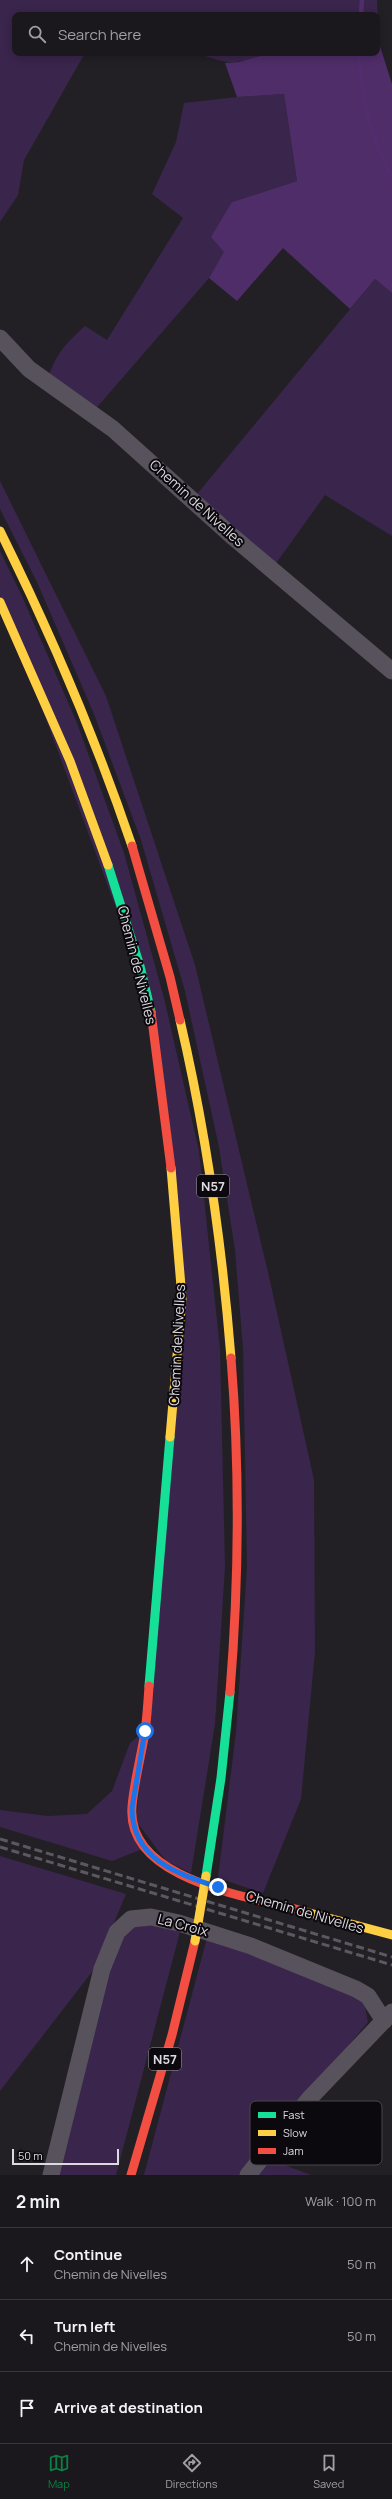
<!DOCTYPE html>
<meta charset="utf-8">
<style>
:root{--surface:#1a181c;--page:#232125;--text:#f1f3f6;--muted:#9fa0a3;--line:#38373b;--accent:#0b8043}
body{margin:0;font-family:Manrope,sans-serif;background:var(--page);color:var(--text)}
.scale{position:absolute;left:12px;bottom:10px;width:107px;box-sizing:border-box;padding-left:4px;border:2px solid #ddd9e0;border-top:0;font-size:11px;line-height:14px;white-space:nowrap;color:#ddd9e0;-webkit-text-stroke:3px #0b090d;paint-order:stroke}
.stop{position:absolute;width:12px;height:12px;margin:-9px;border:3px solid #1a73e8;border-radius:50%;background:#fff}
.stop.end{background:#1a73e8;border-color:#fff;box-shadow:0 1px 4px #0008}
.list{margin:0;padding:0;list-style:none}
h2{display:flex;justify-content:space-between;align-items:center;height:52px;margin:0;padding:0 16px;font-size:17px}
h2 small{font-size:13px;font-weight:400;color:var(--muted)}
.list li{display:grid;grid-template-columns:26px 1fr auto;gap:12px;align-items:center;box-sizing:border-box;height:72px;padding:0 16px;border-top:1px solid var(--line)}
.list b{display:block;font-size:15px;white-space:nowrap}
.list p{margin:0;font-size:13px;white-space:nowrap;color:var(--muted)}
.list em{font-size:13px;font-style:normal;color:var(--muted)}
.icon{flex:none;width:22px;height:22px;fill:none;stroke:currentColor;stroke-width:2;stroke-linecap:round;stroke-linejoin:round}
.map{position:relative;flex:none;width:392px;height:2175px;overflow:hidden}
.search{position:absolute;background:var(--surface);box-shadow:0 2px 10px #0003;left:12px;right:12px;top:12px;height:44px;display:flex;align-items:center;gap:10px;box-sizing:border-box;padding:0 14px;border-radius:8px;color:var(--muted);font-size:15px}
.sheet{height:268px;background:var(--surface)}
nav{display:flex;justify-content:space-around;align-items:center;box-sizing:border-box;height:56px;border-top:1px solid var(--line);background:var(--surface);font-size:11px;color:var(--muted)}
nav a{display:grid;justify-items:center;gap:2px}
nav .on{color:var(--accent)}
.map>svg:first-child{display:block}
.green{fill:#3a254c}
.forest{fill:#4f2d69}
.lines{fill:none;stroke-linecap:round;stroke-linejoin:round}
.stream{stroke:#512d6d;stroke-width:4.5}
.street{stroke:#58525c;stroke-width:17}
.fast{stroke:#16e098;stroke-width:9}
.slow{stroke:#ffcf43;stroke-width:9}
.jam{stroke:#f24e42;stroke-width:9}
.rail{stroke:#5c585f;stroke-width:3;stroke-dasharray:8 4;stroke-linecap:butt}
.slow-bridge{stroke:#ffcf43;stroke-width:9}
.route{stroke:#1a73e8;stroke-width:5}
.labels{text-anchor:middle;stroke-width:4;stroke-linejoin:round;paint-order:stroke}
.shield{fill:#0b090d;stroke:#9e9ba1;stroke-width:1}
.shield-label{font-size:13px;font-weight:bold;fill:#ddd9e0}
.street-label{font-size:14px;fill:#ddd9e0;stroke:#0b090d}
.key{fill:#0b090d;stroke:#4a474c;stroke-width:1}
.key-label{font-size:11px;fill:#ddd9e0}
</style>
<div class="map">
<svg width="392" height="2175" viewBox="0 0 392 2175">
<rect width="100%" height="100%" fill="#232025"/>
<!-- green -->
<path class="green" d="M 0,0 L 377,0 L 378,21 L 377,15 L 15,15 L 15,53 L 85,53 L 24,160 L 18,195 L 0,222 Z
M 197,53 L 270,53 C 234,64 232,66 197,53 Z
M 284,94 L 297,181 L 232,202 L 225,252 L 209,278 L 92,413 L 47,382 C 55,355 64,345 85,326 L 107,340 L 183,218 L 152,194 L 176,142 L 184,103 L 237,97 Z
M 375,279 L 392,293 L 392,536 L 325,495 L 272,569 L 193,499 Z
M 0,481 L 106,696 L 195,965 L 270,1281 L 314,1480 L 315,1652 L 301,1799 L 263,1893 L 218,1878 L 236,1732 L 247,1567 L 243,1348 L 235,1250 L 219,1147 L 185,991 L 141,840 L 94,714 L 37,582 L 0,509 Z
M 0,551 L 21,594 L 77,723 L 124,853 L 164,998 L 199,1151 L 220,1349 L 225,1567 L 215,1724 L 191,1873 L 166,1861 L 136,1821 L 186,1317 L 155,1013 L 0,595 Z
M 145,1731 L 132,1808 L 145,1848 L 112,1861 L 0,1827 L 0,1810 L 48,1816 L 87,1814 L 112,1791 L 130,1743 Z
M 0,1856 L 126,1894 L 95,1968 L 0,2091 Z
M 133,1924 L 181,1928 L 116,2175 L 59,2175 L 109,1956 Z
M 208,1934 L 353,1992 L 364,2002 L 368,2022 L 241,2175 L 144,2175 Z
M 266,2158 L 311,2175 L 253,2175 Z"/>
<!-- forest -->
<path class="forest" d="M 378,21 L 379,43 L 392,84 L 392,293 L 375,279 L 350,309 L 283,248 L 237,301 L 209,278 L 224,252 L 211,237 L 232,202 L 297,181 L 284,94 L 237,97 L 225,63 L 239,62 L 270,53 L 377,53 Z"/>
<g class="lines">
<!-- stream -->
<path class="stream" d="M 361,15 L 362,0
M 358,53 L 365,107 L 379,150 L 392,179"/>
<!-- street -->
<path class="street" d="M 0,338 L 29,369 L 113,429 L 232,536 L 392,671
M 51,2175 L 102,1969 L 117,1932 L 131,1919 L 151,1917 L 179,1923 L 251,1946 L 356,1989 L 368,1996 L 384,2021
M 248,2175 L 309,2099 L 392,2012"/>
<!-- fast -->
<path class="fast" d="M 108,865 L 140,966 L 151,1012
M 149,1686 L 170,1437
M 206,1876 L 221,1778 L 230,1692"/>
<!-- slow -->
<path class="slow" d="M 0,531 C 51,634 95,737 132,846
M 0,602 L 70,761 L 108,865
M 180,1020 C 206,1132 222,1244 231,1358
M 170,1437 L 182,1298 L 171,1168
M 306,1912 L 392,1935"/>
<!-- jam -->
<path class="jam" d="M 132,846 L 170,977 L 180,1020
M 151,1012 L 171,1168
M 149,1686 C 148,1702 147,1717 145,1732 C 141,1757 134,1782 132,1807 C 126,1882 255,1897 306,1912
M 230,1692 C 239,1581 240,1469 231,1358
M 131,2175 L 172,2035 L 195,1941"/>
<!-- rail -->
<path class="rail" d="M 0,1839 L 392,1957
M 0,1847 L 392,1965"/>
<!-- slow-bridge -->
<path class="slow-bridge" d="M 195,1941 L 206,1876"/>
</g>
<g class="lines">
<!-- route -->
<path class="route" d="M 145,1731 L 132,1808 C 132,1859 177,1874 218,1887"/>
</g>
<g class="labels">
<!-- shield labels -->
<g class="shield">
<rect x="197" y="1175" width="32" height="22" rx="3"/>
<rect x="149" y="2048" width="32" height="22" rx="3"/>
</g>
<g class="shield-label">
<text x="213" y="1191">N57</text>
<text x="165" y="2064">N57</text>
</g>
<!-- street labels -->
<g class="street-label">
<text transform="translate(197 503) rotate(42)" y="5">Chemin de Nivelles</text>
<text transform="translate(137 965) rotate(76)" y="5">Chemin de Nivelles</text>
<text transform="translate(177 1345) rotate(-87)" y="5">Chemin de Nivelles</text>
<text transform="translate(305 1912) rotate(16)" y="5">Chemin de Nivelles</text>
<text transform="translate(183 1925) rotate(15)" y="5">La Croix</text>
</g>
</g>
<!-- legend -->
<rect x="250" y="2101" width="132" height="64" rx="6" class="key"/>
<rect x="258" y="2112" width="18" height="6" fill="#16e098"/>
<rect x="258" y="2130" width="18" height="6" fill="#ffcf43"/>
<rect x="258" y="2148" width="18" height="6" fill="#f24e42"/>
<g class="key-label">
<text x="283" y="2119">Fast</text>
<text x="283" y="2137">Slow</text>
<text x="283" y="2155">Jam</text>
</g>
</svg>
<div class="scale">50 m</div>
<div class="stop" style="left:145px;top:1731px"></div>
<div class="stop end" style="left:218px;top:1887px"></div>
<div class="search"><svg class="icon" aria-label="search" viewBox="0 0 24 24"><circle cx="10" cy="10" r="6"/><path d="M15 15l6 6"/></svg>Search here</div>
</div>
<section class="sheet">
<h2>2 min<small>Walk · 100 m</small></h2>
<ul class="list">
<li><svg class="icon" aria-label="ahead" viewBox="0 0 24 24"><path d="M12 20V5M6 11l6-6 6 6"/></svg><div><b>Continue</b><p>Chemin de Nivelles</p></div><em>50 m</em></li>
<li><svg class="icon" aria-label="left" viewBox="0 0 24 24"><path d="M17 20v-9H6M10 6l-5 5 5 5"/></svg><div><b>Turn left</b><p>Chemin de Nivelles</p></div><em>50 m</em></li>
<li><svg class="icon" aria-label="arrive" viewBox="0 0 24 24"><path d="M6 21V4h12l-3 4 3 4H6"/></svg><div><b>Arrive at destination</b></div></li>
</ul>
</section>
<nav>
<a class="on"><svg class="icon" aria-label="map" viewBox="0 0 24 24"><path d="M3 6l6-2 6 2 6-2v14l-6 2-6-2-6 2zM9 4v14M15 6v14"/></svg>Map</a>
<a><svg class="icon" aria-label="directions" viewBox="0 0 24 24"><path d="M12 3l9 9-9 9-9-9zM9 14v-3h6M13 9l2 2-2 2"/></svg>Directions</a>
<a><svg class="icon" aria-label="saved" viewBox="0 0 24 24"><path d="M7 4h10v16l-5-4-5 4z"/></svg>Saved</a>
</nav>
